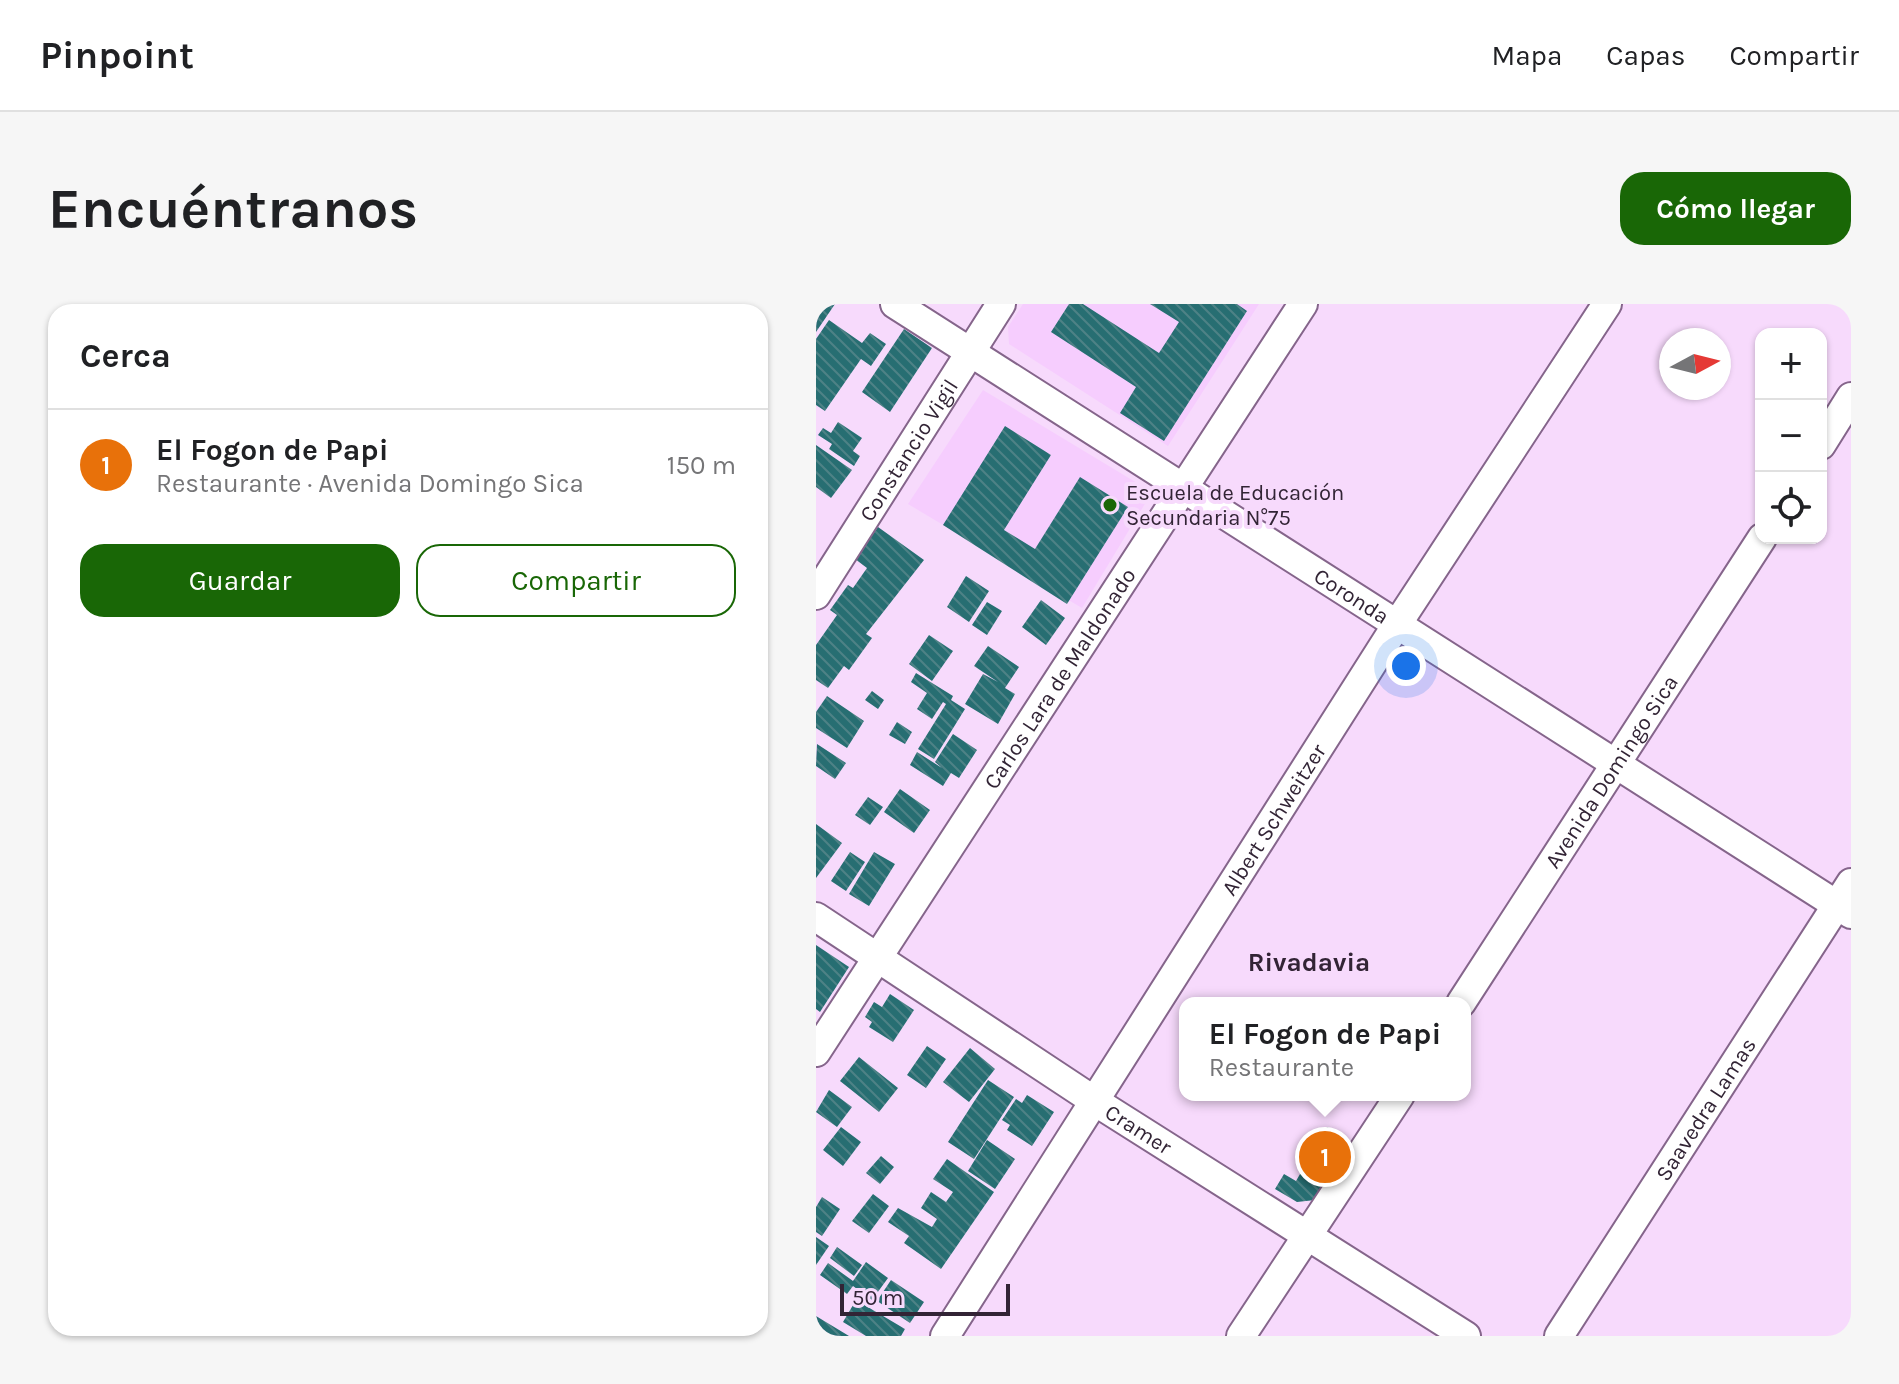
<!DOCTYPE html>
<html lang="es">
<meta charset="utf-8">
<style>
:root{--surface:#fff;--page:#f6f6f6;--text:#202124;--muted:#757577;--line:#e0e0e0;--accent:#196706}
body{margin:0;font-family:Karla,sans-serif;background:var(--page);color:var(--text)}
.controls{position:absolute;right:24px;top:24px;display:grid;overflow:hidden;border-radius:16px;box-shadow:0 2px 6px #0004}
.controls button{width:72px;height:72px;display:grid;place-items:center;padding:0;border:0;border-bottom:2px solid var(--line);background:var(--surface);color:var(--text);font:40px sans-serif}
.compass{position:absolute;left:843px;top:24px;width:72px;height:72px;border-radius:50%;background:var(--surface);box-shadow:0 2px 6px #0004;rotate:83deg}
.scale{position:absolute;left:24px;bottom:20px;width:170px;box-sizing:border-box;padding-left:8px;border:4px solid #322435;border-top:0;font-size:22px;line-height:28px;white-space:nowrap;color:#322435;-webkit-text-stroke:6px #f7dafc;paint-order:stroke}
.you{position:absolute;left:590px;top:362px;width:28px;height:28px;margin:-20px;border:6px solid #fff;border-radius:50%;background:#1a73e8;box-shadow:0 0 0 12px #1a73e833}
.badge{display:grid;place-items:center;width:52px;height:52px;border-radius:50%;background:var(--accent);color:#fff;font-size:26px;font-weight:700}
.pin{position:absolute;translate:-50% -50%;border:4px solid #fff;box-shadow:0 2px 8px #0006}
.popup{position:absolute;left:363px;top:693px;width:292px;height:104px;box-sizing:border-box;display:grid;place-content:center;border-radius:16px;background:var(--surface);filter:drop-shadow(0 2px 6px #0005);font-size:26px;white-space:nowrap;color:var(--muted)}
.popup b{font-size:30px;color:var(--text)}
.popup::after{content:'';position:absolute;left:50%;top:100%;margin-left:-16px;border:16px solid transparent;border-top-color:var(--surface)}
.list{margin:0;padding:0;list-style:none}
h2{display:flex;justify-content:space-between;align-items:center;height:104px;margin:0;padding:0 32px;font-size:34px}
h2 small{font-size:26px;font-weight:400;color:var(--muted)}
.list li{display:grid;grid-template-columns:52px 1fr auto;gap:24px;align-items:center;box-sizing:border-box;height:112px;padding:0 32px;border-top:2px solid var(--line)}
.list b{display:block;font-size:30px;white-space:nowrap}
.list p{margin:0;font-size:26px;white-space:nowrap;color:var(--muted)}
.list em{font-size:26px;font-style:normal;color:var(--muted)}
.actions{display:flex;gap:16px;padding:24px 32px}
.actions a{flex:1;padding:18px 0;border:2px solid var(--accent);border-radius:24px;text-align:center;font-size:28px;color:var(--accent)}
.actions .main{background:var(--accent);color:#fff}
.icon{flex:none;width:44px;height:44px;fill:none;stroke:currentColor;stroke-width:2;stroke-linecap:round;stroke-linejoin:round}
.map{position:relative;flex:none;width:1035px;height:1032px;overflow:hidden;border-radius:24px}
header{display:flex;align-items:center;gap:48px;box-sizing:border-box;height:112px;padding:0 40px;background:var(--surface);border-bottom:2px solid var(--line)}
header strong{font-size:38px}
nav{display:flex;gap:44px;margin-inline-start:auto;font-size:28px}
.intro{display:flex;align-items:center;justify-content:space-between;box-sizing:border-box;height:192px;padding:0 48px}
h1{margin:0;font-size:56px}
.button{padding:20px 36px;border-radius:24px;background:var(--accent);color:#fff;font-size:28px;font-weight:700}
main{display:flex;gap:48px;padding:0 48px}
aside{flex:1;background:var(--surface);border-radius:24px;box-shadow:0 2px 6px #0004}
.map>svg:first-child{display:block}
.built{fill:#f6cdfe}
.building{fill:url(#building-back-hatch)}
.lines{fill:none;stroke-linecap:round;stroke-linejoin:round}
.minor-casing{stroke:#85658b;stroke-width:32}
.minor{stroke:#fff;stroke-width:28}
.poi-dot{fill:#196706;stroke:#f7dafc;stroke-width:3}
.labels{text-anchor:middle;stroke-width:8;stroke-linejoin:round;paint-order:stroke}
.street-label{font-size:22px;fill:#322435;stroke:#f7dafc}
.poi-label{font-size:22px;fill:#322435;stroke:#f7dafc;text-anchor:start}
.quarter-label{font-size:26px;font-weight:bold;fill:#322435;stroke:#f7dafc}
</style>
<header>
<strong>Pinpoint</strong>
<nav><a>Mapa</a><a>Capas</a><a>Compartir</a></nav>
</header>
<div class="intro"><h1>Encuéntranos</h1><a class="button">Cómo llegar</a></div>
<main>
<aside>
<h2>Cerca<small></small></h2>
<ul class="list">
<li><span class="badge" style="background:#e8710a">1</span><div><b>El Fogon de Papi</b><p>Restaurante · Avenida Domingo Sica</p></div><em>150 m</em></li>
</ul>
<div class="actions"><a class="main">Guardar</a><a>Compartir</a></div>
</aside>
<div class="map">
<svg width="1035" height="1032" viewBox="0 0 1035 1032">
<defs>
<pattern id="building-back-hatch" width="6" height="6" patternUnits="userSpaceOnUse" patternTransform="scale(2)"><rect width="6" height="6" fill="#276e72"/><path d="M-1 5l2 2M0 0l6 6M5-1l2 2" fill="none" stroke="#4e8286"/></pattern>
</defs>
<rect width="100%" height="100%" fill="#f7dafc"/>
<!-- built -->
<path class="built" d="M 207,0 L 443,0 L 352,142 L 193,40 L 192,23 Z
M 167,86 L 336,188 L 266,304 L 92,200 Z"/>
<!-- building -->
<path class="building" d="M 0,0 L 19,0 L 0,28 Z
M 253,0 L 267,0 L 343,49 L 363,18 L 334,0 L 421,0 L 431,7 L 348,137 L 304,109 L 320,83 L 235,28 Z
M 13,16 L 46,39 L 54,29 L 70,40 L 55,62 L 45,55 L 9,107 L 0,101 L 0,35 Z
M 88,25 L 116,44 L 74,108 L 46,88 Z
M 22,118 L 46,134 L 37,147 L 44,152 L 38,162 L 13,145 L 16,140 L 2,131 L 7,124 L 15,129 Z
M 189,122 L 235,151 L 188,226 L 219,245 L 264,173 L 312,203 L 251,300 L 127,221 Z
M 0,141 L 36,166 L 15,194 L 0,183 Z
M 62,223 L 108,256 L 50,330 L 56,334 L 33,366 L 28,362 L 12,384 L 0,376 L 0,341 L 21,311 L 14,306 L 32,281 L 37,284 L 51,264 L 39,255 Z
M 150,272 L 173,287 L 153,318 L 131,303 Z
M 225,296 L 249,314 L 230,341 L 206,323 Z
M 171,298 L 186,307 L 171,331 L 156,321 Z
M 113,331 L 137,347 L 116,377 L 93,360 Z
M 172,342 L 203,363 L 189,384 L 199,390 L 182,420 L 149,400 L 167,370 L 182,378 L 158,362 Z
M 100,369 L 137,392 L 135,396 L 149,405 L 118,455 L 102,445 L 130,400 L 127,398 L 116,415 L 101,405 L 111,389 L 95,378 Z
M 56,387 L 68,396 L 62,405 L 49,396 Z
M 11,392 L 48,417 L 31,444 L 0,424 L 0,408 Z
M 81,418 L 96,428 L 89,440 L 73,431 Z
M 137,430 L 161,446 L 143,474 L 135,469 L 127,482 L 94,461 L 101,448 L 126,464 L 119,458 Z
M 1,440 L 30,459 L 19,475 L 0,462 Z
M 84,485 L 114,506 L 98,529 L 68,508 Z
M 52,493 L 67,503 L 54,521 L 39,511 Z
M 0,520 L 26,539 L 0,574 Z
M 34,548 L 49,558 L 30,587 L 15,577 Z
M 58,548 L 79,560 L 53,602 L 33,590 Z
M 0,641 L 33,663 L 4,708 L 0,705 Z
M 74,690 L 98,706 L 77,738 L 53,723 L 56,718 L 49,713 L 58,698 L 66,703 Z
M 111,742 L 130,755 L 110,784 L 91,771 Z
M 154,744 L 179,765 L 153,798 L 127,778 Z
M 43,753 L 82,784 L 63,808 L 24,777 Z
M 172,776 L 198,793 L 158,855 L 132,838 Z
M 13,786 L 36,803 L 21,823 L 0,808 Z
M 211,791 L 238,808 L 216,842 L 191,826 L 194,821 L 186,816 L 200,795 L 206,799 Z
M 25,823 L 45,838 L 27,862 L 7,846 Z
M 511,823 L 534,837 L 499,896 L 481,898 L 459,885 L 468,870 L 480,877 Z
M 171,836 L 199,855 L 179,885 L 152,867 Z
M 65,852 L 78,863 L 64,880 L 50,869 Z
M 131,855 L 178,888 L 125,965 L 88,939 L 93,932 L 72,918 L 82,904 L 116,923 L 121,915 L 105,904 L 115,888 L 130,898 L 137,888 L 117,875 Z
M 57,890 L 73,902 L 53,929 L 36,917 Z
M 6,893 L 24,905 L 6,932 L 0,928 L 0,903 Z
M 0,933 L 13,942 L 0,961 Z
M 21,943 L 46,961 L 38,972 L 14,954 Z
M 50,958 L 72,974 L 56,996 L 37,982 L 31,990 L 4,971 L 12,959 L 37,977 Z
M 75,976 L 108,998 L 94,1019 L 61,997 Z
M 40,996 L 89,1025 L 85,1032 L 50,1032 L 27,1018 Z
M 0,1012 L 33,1032 L 0,1032 Z"/>
<g class="lines">
<!-- minor casing -->
<g class="minor-casing">
<g id="minor">
<path id="s1" d="M 79,0 L 1035,610"/>
<path d="M 1005,141 L 1035,93"/>
<path id="s2" d="M 0,291 L 185,0"/>
<path id="s3" d="M 0,613 L 280,798 L 650,1032"/>
<path id="s4" d="M 645,699 L 946,234"/>
<path id="s5" d="M 0,748 L 487,0"/>
<path id="s6" d="M 129,1032 L 580,322 L 791,0"/>
<path d="M 425,1032 L 584,791"/>
<path id="s7" d="M 743,1032 L 1035,579"/>
</g>
</g>
<!-- minor -->
<use href="#minor" class="minor"/>
</g>
<!-- markers -->
<circle class="poi-dot" cx="294" cy="201" r="8"/>
<g class="labels">
<!-- street labels -->
<g class="street-label">
<text dy="8" stroke="none"><textPath href="#s2" startOffset="172">Constancio Vigil</textPath></text>
<text dy="8" stroke="none"><textPath href="#s1" startOffset="542">Coronda</textPath></text>
<text dy="8" stroke="none"><textPath href="#s5" startOffset="446">Carlos Lara de Maldonado</textPath></text>
<text dy="8" stroke="none"><textPath href="#s4" startOffset="276">Avenida Domingo Sica</textPath></text>
<text dy="8" stroke="none"><textPath href="#s6" startOffset="612">Albert Schweitzer</textPath></text>
<text dy="8" stroke="none"><textPath href="#s7" startOffset="270">Saavedra Lamas</textPath></text>
<text dy="8" stroke="none"><textPath href="#s3" startOffset="386">Cramer</textPath></text>
</g>
<!-- poi labels -->
<g class="poi-label">
<text x="310" y="196">Escuela de Educación<tspan x="310" dy="25">Secundaria N°75</tspan></text>
</g>
<!-- quarter labels -->
<g class="quarter-label">
<text x="493" y="667">Rivadavia</text>
</g>
</g>
</svg>
<div class="controls">
<button>+</button>
<button>−</button>
<button><svg class="icon" aria-label="locate" viewBox="0 0 24 24"><circle cx="12" cy="12" r="6"/><path d="M12 2v4M12 18v4M2 12h4M18 12h4"/></svg></button>
</div>
<svg class="compass" viewBox="-18 -18 36 36"><path d="M0-13l5 13h-10z" fill="#e53935"/><path d="M0 13l5-13h-10z" fill="#757577"/></svg>
<div class="scale">50 m</div>
<div class="you"></div>
<div class="pin badge" style="left:509px;top:853px;background:#e8710a">1</div>
<div class="popup"><b>El Fogon de Papi</b>Restaurante</div>
</div>
</main>
